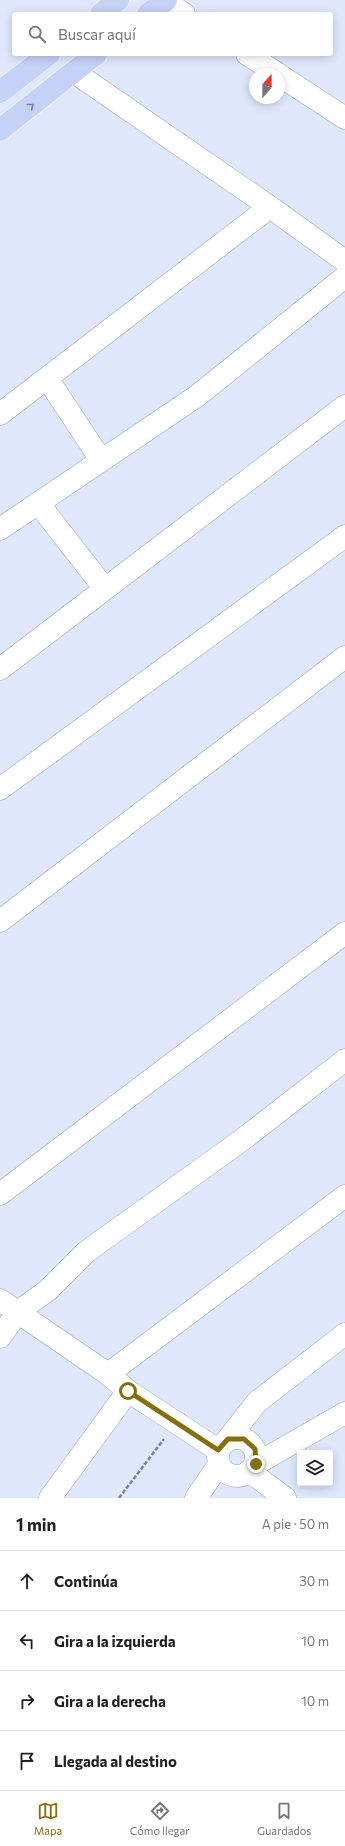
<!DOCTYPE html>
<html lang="es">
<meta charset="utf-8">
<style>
:root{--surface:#fff;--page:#f6f6f6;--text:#202124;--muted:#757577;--line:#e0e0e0;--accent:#876d0b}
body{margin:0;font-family:Commissioner,sans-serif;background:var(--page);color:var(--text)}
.controls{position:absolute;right:12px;bottom:12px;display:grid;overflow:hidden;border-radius:4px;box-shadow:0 2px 10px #0003}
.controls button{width:36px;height:36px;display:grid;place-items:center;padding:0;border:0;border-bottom:1px solid var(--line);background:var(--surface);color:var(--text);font:20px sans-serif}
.compass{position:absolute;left:249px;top:68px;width:36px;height:36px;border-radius:50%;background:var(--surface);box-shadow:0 2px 10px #0003;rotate:21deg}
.stop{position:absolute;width:12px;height:12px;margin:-9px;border:3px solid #876d0b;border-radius:50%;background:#fff}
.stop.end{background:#876d0b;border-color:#fff;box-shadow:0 1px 4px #0008}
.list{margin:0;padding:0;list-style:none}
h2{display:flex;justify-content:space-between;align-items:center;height:52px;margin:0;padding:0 16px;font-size:17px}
h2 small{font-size:13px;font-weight:400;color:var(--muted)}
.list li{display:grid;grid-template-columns:26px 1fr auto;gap:12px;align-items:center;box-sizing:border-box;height:60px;padding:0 16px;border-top:1px solid var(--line)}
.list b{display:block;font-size:15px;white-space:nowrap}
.list em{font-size:13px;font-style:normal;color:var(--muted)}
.icon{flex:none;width:22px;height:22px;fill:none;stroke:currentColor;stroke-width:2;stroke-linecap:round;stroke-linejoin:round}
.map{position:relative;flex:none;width:345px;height:1498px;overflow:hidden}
.search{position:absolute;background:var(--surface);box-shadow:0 2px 10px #0003;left:12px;right:12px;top:12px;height:44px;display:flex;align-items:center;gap:10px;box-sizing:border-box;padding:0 14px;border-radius:4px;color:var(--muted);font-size:15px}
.sheet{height:292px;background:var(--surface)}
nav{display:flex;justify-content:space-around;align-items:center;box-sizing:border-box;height:56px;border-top:1px solid var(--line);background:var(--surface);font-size:11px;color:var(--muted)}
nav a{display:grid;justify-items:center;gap:2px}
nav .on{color:var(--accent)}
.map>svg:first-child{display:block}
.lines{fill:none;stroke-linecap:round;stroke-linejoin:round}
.minor-casing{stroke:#989fb3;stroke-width:23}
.major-casing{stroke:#fff;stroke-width:23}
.path{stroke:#7c8190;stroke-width:2.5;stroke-dasharray:4 2;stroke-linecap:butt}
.minor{stroke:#fff;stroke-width:22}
.major{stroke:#c6d1f6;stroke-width:22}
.oneway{stroke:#787f97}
.route{stroke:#876d0b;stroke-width:5}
</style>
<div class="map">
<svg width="345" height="1498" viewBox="0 0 345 1498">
<rect width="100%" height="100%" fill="#dfe7fc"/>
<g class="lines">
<!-- minor casing -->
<g class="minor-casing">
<path id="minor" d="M 164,1 L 184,14
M 247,54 L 278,74
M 74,72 L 270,207 L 345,261
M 279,75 L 345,118
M 47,378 L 101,460
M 0,414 L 270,207
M 38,503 L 105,589
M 0,529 L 197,396 L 345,277
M 0,669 L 345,406
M 0,789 L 345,536
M 0,921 L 345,657
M 0,1194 L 345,933
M 0,1300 L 108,1374 L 128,1391 L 218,1450
M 0,1337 L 18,1312 L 48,1290 L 86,1252 L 242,1140 L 345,1060
M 108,1374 L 345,1196
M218 1457a19 19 0 1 1 38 0a19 19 0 1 1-38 0Z
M 228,1439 L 257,1402 L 345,1334
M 256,1464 L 345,1413
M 249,1471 L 285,1498
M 50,1498 L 128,1391
M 196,1498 L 218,1466"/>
</g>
<!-- major casing -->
<g class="major-casing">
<path id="major" d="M 101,14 L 118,0
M 148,14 L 166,0
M 0,92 L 49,54
M 0,130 L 96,54"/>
</g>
<!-- path -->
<path class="path" d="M 119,1498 L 164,1439"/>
<!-- minor -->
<use href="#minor" class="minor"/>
<!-- major -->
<use href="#major" class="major"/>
</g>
<!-- one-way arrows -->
<defs><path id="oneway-chevron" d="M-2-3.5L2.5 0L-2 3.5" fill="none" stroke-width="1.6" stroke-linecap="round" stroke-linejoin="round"/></defs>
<use class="oneway" href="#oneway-chevron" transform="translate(31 106) rotate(-38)"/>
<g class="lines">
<!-- route -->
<path class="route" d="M 128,1391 L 218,1450 L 228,1439 L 244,1439 L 255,1449 L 256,1464"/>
</g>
</svg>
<div class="controls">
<button><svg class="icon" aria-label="layers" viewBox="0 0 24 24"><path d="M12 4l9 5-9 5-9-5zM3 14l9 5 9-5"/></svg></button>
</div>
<svg class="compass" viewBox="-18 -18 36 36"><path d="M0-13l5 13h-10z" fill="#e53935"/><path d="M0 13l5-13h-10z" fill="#757577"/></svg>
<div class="stop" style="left:128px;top:1391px"></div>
<div class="stop end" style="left:256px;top:1464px"></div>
<div class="search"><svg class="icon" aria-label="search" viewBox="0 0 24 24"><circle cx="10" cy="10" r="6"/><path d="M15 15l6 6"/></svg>Buscar aquí</div>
</div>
<section class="sheet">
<h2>1 min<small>A pie · 50 m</small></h2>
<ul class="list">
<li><svg class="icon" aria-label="ahead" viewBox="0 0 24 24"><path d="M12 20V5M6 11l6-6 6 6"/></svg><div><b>Continúa</b></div><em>30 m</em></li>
<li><svg class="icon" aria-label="left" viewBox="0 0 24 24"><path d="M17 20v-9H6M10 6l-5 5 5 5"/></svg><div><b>Gira a la izquierda</b></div><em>10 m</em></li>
<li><svg class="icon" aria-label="right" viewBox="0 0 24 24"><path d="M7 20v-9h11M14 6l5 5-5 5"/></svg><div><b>Gira a la derecha</b></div><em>10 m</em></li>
<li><svg class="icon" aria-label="arrive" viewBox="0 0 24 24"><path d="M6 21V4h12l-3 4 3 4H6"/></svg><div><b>Llegada al destino</b></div></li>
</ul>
</section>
<nav>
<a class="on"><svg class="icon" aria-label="map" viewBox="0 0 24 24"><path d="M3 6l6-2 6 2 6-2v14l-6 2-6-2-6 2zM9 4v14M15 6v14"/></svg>Mapa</a>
<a><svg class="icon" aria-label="directions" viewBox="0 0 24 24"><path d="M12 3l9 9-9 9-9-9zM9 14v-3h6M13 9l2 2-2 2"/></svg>Cómo llegar</a>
<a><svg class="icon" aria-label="saved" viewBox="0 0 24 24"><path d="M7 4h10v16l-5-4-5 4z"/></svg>Guardados</a>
</nav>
